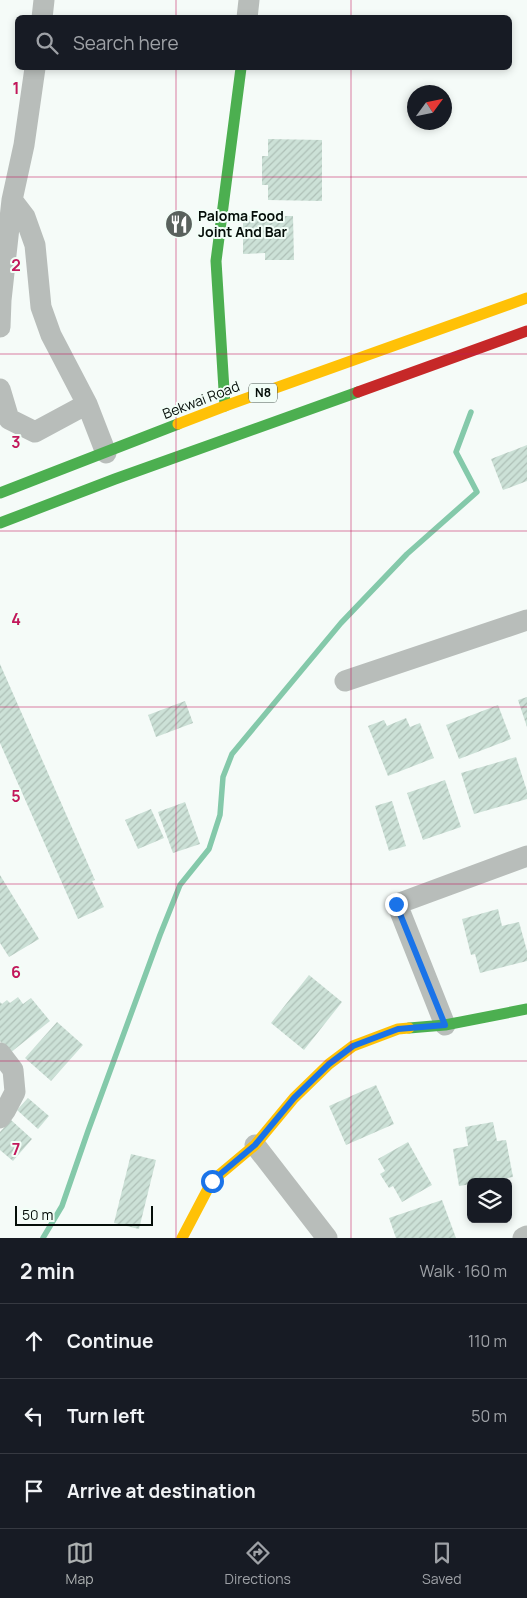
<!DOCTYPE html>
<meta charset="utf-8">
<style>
:root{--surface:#171b24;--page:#242831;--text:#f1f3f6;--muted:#9ea1a6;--line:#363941;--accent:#adb1b1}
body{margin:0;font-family:Manrope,sans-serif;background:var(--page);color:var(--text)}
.controls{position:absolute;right:15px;bottom:15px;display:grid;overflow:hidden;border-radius:8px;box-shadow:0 2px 8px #0003}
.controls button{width:45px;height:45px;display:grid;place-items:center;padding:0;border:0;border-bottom:1px solid var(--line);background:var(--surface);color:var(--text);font:25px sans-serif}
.compass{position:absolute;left:407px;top:85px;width:45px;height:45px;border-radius:50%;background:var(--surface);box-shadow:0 2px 8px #0003;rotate:57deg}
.scale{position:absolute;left:15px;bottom:12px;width:138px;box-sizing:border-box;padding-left:5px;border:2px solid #050e09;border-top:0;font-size:14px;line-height:18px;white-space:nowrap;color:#050e09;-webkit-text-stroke:4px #f2fef7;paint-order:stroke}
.stop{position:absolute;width:15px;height:15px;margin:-11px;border:4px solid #1a73e8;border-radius:50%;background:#fff}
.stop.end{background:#1a73e8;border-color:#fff;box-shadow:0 1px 5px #0008}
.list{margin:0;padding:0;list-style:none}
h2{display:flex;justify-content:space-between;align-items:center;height:65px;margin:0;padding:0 20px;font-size:21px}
h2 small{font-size:16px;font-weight:400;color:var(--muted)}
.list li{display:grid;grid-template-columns:32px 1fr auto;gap:15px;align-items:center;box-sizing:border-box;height:75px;padding:0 20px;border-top:1px solid var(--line)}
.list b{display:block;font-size:19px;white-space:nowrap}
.list em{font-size:16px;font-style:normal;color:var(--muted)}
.icon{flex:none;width:28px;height:28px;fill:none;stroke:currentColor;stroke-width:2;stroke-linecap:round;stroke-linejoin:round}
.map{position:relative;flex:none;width:527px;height:1238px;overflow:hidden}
.search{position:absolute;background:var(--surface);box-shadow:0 2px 8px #0003;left:15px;right:15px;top:15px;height:55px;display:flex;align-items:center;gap:12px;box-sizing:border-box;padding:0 18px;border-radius:8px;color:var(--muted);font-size:19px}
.sheet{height:290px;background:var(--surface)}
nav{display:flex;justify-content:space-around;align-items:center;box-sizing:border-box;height:70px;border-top:1px solid var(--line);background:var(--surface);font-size:14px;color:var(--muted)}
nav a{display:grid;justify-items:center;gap:2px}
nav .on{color:var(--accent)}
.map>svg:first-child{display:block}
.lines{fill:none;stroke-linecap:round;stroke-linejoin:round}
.stream{stroke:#84c9aa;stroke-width:5.5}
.building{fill:url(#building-hatch)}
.street{stroke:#b8bdba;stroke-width:21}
.fast{stroke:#4caf50;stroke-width:11}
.slow{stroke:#ffc107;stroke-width:11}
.jam{stroke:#c62828;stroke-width:11}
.route{stroke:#1a73e8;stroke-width:6}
.grid{fill:none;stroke:#c2185b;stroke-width:1;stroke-opacity:0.55}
.labels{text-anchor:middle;stroke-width:4;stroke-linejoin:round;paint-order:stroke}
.shield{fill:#f2fef7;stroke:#4c5650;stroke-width:1}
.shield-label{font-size:12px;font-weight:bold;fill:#050e09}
.poi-label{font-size:14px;font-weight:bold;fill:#050e09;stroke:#f2fef7;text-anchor:start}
.street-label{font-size:14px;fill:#050e09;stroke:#f2fef7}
.grid-label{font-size:16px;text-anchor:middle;font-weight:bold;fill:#c2185b;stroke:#f2fef7;stroke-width:4;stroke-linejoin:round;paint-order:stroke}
</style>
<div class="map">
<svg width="527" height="1238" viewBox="0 0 527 1238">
<defs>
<pattern id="building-hatch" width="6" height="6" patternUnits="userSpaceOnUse" patternTransform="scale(1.25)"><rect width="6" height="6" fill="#cce1d7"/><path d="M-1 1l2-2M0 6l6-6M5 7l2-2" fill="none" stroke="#aec0b7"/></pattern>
</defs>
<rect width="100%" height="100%" fill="#f5fbf8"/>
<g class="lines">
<!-- stream -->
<path class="stream" d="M 43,1238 L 62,1206 L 88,1131 L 160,935 L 180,885 L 209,849 L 220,815 L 223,777 L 232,754 L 341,623 L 407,554 L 477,492 L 456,452 L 471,412"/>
</g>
<!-- building -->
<path class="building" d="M 268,139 L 322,140 L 322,201 L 268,200 L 268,185 L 262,185 L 262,156 L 268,156 Z
M 243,216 L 293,216 L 294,260 L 265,260 L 265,253 L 243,254 Z
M 527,445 L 527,481 L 503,490 L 491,459 Z
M 0,664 L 95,880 L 92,881 L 104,907 L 78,919 L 0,743 Z
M 527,697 L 527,727 L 518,700 Z
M 185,701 L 193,723 L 156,737 L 148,715 Z
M 498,705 L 511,739 L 459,759 L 446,725 Z
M 406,718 L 410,727 L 420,723 L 434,758 L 388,776 L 368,726 L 384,720 L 387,726 Z
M 516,757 L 527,791 L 527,799 L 474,814 L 461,773 Z
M 445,780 L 461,827 L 423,840 L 407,793 Z
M 392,801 L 406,846 L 389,851 L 375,806 Z
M 185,802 L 200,844 L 173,853 L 158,812 Z
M 151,809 L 164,838 L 138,849 L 125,820 Z
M 0,875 L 39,939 L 9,957 L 0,943 Z
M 498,909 L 502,926 L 519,922 L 527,951 L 527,961 L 480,973 L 475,954 L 471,955 L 462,919 Z
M 309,975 L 342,1002 L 304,1050 L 271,1023 Z
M 18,997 L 23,1004 L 31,998 L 50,1021 L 10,1053 L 0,1041 L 0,1002 L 2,1004 L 7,1000 L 10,1003 Z
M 57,1022 L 83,1045 L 51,1081 L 25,1058 Z
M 376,1085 L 394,1124 L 346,1145 L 329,1106 Z
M 28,1098 L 49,1116 L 38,1129 L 17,1110 Z
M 11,1120 L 32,1139 L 13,1161 L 0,1150 L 0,1132 Z
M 493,1122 L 497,1141 L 506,1140 L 513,1177 L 484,1182 L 471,1182 L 471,1184 L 459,1186 L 453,1149 L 468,1146 L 465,1127 Z
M 408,1142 L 432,1185 L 402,1202 L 393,1186 L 389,1188 L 380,1174 L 385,1171 L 378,1159 Z
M 131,1154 L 156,1160 L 139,1229 L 114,1223 Z
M 442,1200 L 456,1238 L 396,1238 L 389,1218 Z"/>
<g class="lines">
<!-- street -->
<path class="street" d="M 42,18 L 44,0
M 247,18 L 249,0
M 12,200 L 25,217 L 35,245 L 41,307 L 51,335 L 87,404 L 106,453
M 0,327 L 1,300 L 12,200 L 24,145 L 35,68
M 0,389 L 9,419 L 35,432 L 87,404
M 345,681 L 527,620
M 445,1025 L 397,904 L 527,856
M 0,1053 L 13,1070 L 15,1092 L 5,1111 L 0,1118
M 255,1145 L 327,1238
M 523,1238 L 527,1236"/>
<!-- fast -->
<path class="fast" d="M 225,406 L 216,261 L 241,68
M 0,493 L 178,424
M 0,523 L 115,479 L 358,392
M 409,1028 L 445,1025 L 527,1009"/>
<!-- slow -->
<path class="slow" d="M 178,424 L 225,406 L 527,298
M 182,1238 L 212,1181 L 255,1145 L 294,1098 L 329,1064 L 353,1046 L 398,1029 L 409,1028"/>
<!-- jam -->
<path class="jam" d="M 358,392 L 527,331"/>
</g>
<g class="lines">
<!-- route -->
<path class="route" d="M 212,1181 L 255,1145 L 294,1098 L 329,1064 L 353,1046 L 398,1029 L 445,1025 L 396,904"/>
</g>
<!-- grid -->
<path class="grid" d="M 176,0 L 176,18M 351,0 L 351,18M 176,68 L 176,1238M 351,68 L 351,1238M 0,177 L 527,177M 0,354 L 527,354M 0,531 L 527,531M 0,707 L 527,707M 0,884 L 527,884M 0,1061 L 527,1061"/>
<!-- icons -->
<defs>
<g id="restaurant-disc" transform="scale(1.4375)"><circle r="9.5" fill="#59615d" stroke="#f2fef7"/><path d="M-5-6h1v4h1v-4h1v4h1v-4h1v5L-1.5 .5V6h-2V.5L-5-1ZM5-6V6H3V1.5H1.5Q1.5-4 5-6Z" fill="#fff"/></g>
</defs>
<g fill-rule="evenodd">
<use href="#restaurant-disc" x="179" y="224"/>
</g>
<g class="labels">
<!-- shield labels -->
<rect class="shield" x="249" y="383.5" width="28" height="19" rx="4"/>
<g class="shield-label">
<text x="263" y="397">N8</text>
</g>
<!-- poi labels -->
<g class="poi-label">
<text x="198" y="221">Paloma Food<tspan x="198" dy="16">Joint And Bar</tspan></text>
</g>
<!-- street labels -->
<g class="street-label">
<text transform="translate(201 400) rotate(-21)" y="5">Bekwai Road</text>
</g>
</g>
<g class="grid-label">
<text x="16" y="94">1</text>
<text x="16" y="271">2</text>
<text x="16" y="448">3</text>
<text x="16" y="625">4</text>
<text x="16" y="802">5</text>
<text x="16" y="978">6</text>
<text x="16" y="1155">7</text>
</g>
</svg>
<div class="controls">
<button><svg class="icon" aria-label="layers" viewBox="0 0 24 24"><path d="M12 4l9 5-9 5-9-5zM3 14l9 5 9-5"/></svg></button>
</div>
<svg class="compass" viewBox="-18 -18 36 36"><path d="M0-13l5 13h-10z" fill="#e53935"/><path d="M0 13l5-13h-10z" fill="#9ea1a6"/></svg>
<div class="scale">50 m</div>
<div class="stop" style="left:212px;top:1181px"></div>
<div class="stop end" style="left:396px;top:904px"></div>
<div class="search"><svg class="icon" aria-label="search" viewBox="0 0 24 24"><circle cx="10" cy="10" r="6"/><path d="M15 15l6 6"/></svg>Search here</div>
</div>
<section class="sheet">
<h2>2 min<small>Walk · 160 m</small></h2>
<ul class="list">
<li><svg class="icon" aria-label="ahead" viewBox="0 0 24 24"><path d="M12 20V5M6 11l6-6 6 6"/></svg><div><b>Continue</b></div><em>110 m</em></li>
<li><svg class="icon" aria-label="left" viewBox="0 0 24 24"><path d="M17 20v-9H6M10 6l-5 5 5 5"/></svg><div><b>Turn left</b></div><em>50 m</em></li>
<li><svg class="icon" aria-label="arrive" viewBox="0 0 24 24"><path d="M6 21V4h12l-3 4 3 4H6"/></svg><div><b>Arrive at destination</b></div></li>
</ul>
</section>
<nav>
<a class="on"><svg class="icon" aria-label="map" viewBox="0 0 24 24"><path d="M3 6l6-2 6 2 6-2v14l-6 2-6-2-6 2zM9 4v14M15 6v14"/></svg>Map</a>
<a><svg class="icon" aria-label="directions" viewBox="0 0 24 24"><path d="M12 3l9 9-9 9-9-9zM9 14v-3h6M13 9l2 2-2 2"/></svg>Directions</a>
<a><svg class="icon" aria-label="saved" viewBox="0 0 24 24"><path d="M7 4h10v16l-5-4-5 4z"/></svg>Saved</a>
</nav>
